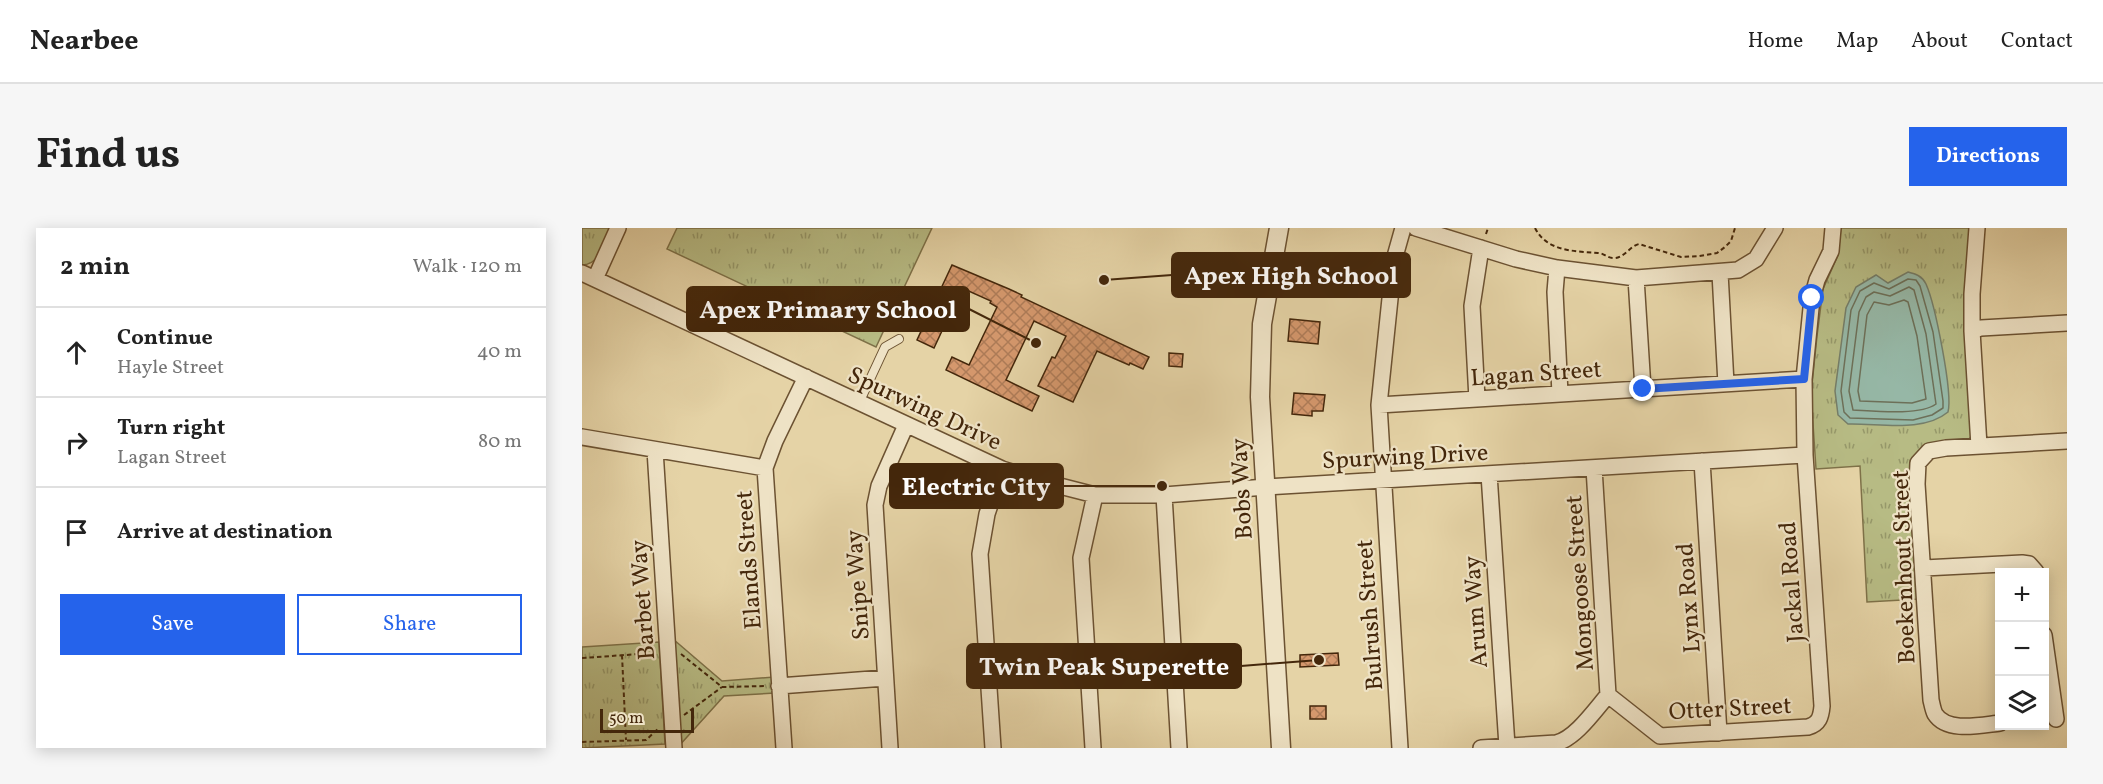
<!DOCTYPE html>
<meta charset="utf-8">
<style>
:root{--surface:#fff;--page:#f6f6f6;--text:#222;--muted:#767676;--line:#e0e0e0;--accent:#2563eb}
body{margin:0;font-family:Vollkorn,serif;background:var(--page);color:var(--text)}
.controls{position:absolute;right:18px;bottom:18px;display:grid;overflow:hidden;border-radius:0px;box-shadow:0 3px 15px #0003}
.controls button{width:54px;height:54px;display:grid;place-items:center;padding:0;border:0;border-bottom:2px solid var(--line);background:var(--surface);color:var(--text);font:30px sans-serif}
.scale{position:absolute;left:18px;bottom:15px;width:94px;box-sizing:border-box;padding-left:6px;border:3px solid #44270b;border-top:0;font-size:16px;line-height:21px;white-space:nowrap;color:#44270b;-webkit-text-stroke:4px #eee2c5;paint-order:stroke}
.stop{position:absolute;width:18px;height:18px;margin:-14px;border:4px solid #2563eb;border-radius:50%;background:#fff}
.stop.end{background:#2563eb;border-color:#fff;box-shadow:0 2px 6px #0008}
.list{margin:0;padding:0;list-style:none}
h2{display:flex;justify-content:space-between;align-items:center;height:78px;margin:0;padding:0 24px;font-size:26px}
h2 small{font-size:20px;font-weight:400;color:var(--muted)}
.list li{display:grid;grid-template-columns:39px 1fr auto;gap:18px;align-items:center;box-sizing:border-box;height:90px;padding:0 24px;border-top:2px solid var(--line)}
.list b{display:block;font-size:22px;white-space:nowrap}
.list p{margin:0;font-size:20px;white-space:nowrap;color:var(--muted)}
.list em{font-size:20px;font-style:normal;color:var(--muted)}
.actions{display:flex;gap:12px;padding:18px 24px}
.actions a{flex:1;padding:14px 0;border:2px solid var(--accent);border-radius:0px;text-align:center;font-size:21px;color:var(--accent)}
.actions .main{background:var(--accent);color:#fff}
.icon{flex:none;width:33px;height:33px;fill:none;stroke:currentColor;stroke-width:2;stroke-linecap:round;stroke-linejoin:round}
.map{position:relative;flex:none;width:1485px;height:520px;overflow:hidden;border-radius:0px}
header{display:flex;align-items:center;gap:36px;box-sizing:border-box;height:84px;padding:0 30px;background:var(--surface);border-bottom:2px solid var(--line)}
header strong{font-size:28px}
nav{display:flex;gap:33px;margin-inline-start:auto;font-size:21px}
.intro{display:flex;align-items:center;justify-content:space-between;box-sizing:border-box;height:144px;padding:0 36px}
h1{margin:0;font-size:42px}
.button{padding:15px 27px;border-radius:0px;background:var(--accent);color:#fff;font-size:21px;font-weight:700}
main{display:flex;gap:36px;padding:0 36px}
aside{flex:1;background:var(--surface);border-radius:0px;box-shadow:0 3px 15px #0003}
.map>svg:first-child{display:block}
.grass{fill:url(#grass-tufts);stroke:#7e7148;stroke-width:1.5}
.water{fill:#96b8a7;stroke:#757e69;stroke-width:1.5}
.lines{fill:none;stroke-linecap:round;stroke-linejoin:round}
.shore{stroke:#6d7059;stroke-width:1.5}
.building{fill:url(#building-cross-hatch);stroke:#44270b;stroke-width:1.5}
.service-casing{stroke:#6c5232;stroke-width:10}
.minor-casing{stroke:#6c5232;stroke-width:18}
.tertiary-casing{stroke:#6c5232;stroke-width:21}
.path{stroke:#44270b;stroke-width:2;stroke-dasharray:4.5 3;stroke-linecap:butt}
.service{stroke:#eee2c5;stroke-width:8}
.minor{stroke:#eee2c5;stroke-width:15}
.tertiary{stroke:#eee2c5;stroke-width:18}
.route{stroke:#2563eb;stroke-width:8}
.labels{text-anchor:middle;stroke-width:4.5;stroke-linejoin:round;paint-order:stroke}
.street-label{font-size:24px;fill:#44270b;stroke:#eee2c5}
.leader{fill:none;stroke:#44270b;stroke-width:2}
.callout-dot{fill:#44270b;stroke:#eee2c5;stroke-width:2}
.callout{fill:#44270b;stroke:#44270b;stroke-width:2}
.callout-label{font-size:26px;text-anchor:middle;font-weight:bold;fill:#fff}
</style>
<header>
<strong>Nearbee</strong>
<nav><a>Home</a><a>Map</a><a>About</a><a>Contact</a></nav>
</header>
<div class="intro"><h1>Find us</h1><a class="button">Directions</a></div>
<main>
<aside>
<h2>2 min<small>Walk · 120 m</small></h2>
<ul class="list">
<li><svg class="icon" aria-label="ahead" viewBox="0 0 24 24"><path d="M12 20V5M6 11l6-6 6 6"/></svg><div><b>Continue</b><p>Hayle Street</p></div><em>40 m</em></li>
<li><svg class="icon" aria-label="right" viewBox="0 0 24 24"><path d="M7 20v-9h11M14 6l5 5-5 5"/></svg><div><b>Turn right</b><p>Lagan Street</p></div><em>80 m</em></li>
<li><svg class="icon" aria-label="arrive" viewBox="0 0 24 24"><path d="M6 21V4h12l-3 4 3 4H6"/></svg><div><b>Arrive at destination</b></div></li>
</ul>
<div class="actions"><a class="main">Save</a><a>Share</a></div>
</aside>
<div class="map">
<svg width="1485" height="520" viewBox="0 0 1485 520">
<defs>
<pattern id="grass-tufts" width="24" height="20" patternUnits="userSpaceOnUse" patternTransform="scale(1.5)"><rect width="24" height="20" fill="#b7bb84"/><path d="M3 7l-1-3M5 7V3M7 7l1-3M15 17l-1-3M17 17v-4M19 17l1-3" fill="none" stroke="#96986a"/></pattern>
<pattern id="building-cross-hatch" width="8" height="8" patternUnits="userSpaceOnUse" patternTransform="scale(1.5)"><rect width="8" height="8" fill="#d5986d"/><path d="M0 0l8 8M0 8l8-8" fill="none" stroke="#ae7c58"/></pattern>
</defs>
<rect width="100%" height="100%" fill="#e5d3a6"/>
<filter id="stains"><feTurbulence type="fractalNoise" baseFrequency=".00333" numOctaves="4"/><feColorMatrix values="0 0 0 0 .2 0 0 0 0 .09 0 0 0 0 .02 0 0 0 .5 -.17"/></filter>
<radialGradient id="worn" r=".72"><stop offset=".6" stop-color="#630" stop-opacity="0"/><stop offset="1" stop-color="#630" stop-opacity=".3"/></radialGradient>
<!-- grass -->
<path class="grass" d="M 0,0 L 29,0 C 23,14 18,37 0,37 Z
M 95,0 L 350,0 L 294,119 L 85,21 Z
M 1259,0 L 1391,0 L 1389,209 L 1386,212 L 1342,219 L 1338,371 L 1285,374 L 1278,238 L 1234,241 L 1229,166 L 1235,108 L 1241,61 L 1256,27 Z
M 91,411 L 140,453 L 192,449 L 193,465 L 142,468 L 96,519 Z
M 77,414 L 83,516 L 0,520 L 0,419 Z"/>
<!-- water -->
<path class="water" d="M 1326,44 C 1334,46 1340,48 1344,56 C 1353,76 1371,165 1366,184 C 1341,205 1297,195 1266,196 L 1256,187 L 1253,163 L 1264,80 L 1274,59 L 1294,47 L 1306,55 Z"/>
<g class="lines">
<!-- shore -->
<path class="shore" d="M 1326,51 L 1334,52 L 1338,58 L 1351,104 L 1361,173 L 1361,180 L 1350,187 L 1331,192 L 1268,190 L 1262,184 L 1259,163 L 1269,82 L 1278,63 L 1292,55 L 1307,61 Z
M 1327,59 L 1332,62 L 1344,106 L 1354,176 C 1338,188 1291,183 1271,182 L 1267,163 L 1277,84 L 1284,69 L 1292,64 L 1308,68 Z
M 1322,72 L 1326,74 L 1335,108 L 1344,171 L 1330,175 L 1278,173 L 1276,163 L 1285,87 L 1292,74 L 1307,77 Z"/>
</g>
<!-- building -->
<path class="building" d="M 370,37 L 427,61 L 440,67 L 439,69 L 567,129 L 561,141 L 548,135 L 547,137 L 515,123 L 491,174 L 456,158 L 470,129 L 473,130 L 484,108 L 452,93 L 424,152 L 457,168 L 450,183 L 364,142 L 370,129 L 387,137 L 415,79 L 408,75 L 409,73 L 380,60 L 352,120 L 335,112 Z
M 708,91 L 738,94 L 736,116 L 706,113 Z
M 587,125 L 601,126 L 600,139 L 587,138 Z
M 712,165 L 743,167 L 741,183 L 730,183 L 730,188 L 710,186 Z
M 756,425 L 757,437 L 718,439 L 718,427 Z
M 728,478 L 744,478 L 744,491 L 728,491 Z"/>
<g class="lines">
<!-- service casing -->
<g class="service-casing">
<path id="service" d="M 277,175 L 303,119 L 317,111"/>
</g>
<!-- minor casing -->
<g class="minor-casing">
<path id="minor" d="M 834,0 L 934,31 L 975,40 L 1054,50 L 1156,42 L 1174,31 L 1193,0
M 975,40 L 973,64 L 978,166
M 0,45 L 420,241 L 470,256 L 513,267 L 582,267 L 684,259 L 1223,227
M 1138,45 L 1144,156
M 1054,50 L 1061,161
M 13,51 L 36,0
M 1390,103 L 1390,66 L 1395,0
M 895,171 L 890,78 L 899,20
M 797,177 L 1222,151
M 0,209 L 183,240
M 1397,218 L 1390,103 L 1399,100 L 1485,95
M 73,222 L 92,520
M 1120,233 L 1137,505
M 1012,240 L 1026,467
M 907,246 L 925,518
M 582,267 L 597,520
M 1342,340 L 1440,335 L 1447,336 L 1454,344
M 1462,407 L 1474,491
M 197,458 L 303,450
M 1026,467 L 1078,508 L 1226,499 C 1237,496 1239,489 1240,478 L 1223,227 L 1222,151 L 1230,70 L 1235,52 L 1249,23 L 1251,0
M 1418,495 C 1399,497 1365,505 1353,486 C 1351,482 1350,476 1349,472 L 1335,256 L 1336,235 L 1347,223 L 1364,220 L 1485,213
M 202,520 L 183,240 L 193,213 L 224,149
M 308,520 L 293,277 L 297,258 L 324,197
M 411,520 L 398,326 L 405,286 L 420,241
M 511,520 L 499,330 L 513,267
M 818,520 L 797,177 L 812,32 L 821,0
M 899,520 L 974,515 C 993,511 1013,482 1026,467"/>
</g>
<!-- tertiary casing -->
<g class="tertiary-casing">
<path id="tertiary" d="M 697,0 L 680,96 L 678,169 L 699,520"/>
</g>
<!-- path -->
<path class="path" d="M 953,0 C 965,24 993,23 1016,25 C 1022,25 1026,31 1033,30 C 1043,29 1048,18 1057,16 L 1099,29 L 1117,28 L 1135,25 L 1143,19 L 1149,13 L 1153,0
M 904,6 L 906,0
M 99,426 L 140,459 L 184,458
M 40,427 L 44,512
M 0,430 L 72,425
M 102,487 L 140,459
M 0,514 L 64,512 L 77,500"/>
<!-- service -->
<use href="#service" class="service"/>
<!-- minor -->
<use href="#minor" class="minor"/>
<!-- tertiary -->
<use href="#tertiary" class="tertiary"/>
</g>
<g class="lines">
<!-- route -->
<path class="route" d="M 1061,161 L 1222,151 L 1230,70"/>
</g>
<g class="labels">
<!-- street labels -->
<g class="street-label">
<text transform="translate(954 145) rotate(-4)" y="8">Lagan Street</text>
<text transform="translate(343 180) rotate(25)" y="8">Spurwing Drive</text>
<text transform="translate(823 228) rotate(-3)" y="8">Spurwing Drive</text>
<text transform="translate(659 261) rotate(-93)" y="8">Bobs Way</text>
<text transform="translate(166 332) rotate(-94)" y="8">Elands Street</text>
<text transform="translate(1321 339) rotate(-92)" y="8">Boekenhout Street</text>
<text transform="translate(1209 354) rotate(-94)" y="8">Jackal Road</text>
<text transform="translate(997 355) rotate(-94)" y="8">Mongoose Street</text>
<text transform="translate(275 357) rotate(-94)" y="8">Snipe Way</text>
<text transform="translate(1106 370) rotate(-94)" y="8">Lynx Road</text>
<text transform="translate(60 372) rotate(-94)" y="8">Barbet Way</text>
<text transform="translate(893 384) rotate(-94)" y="8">Arum Way</text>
<text transform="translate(787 387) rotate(-94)" y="8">Bulrush Street</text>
<text transform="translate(1148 480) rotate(-3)" y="8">Otter Street</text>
</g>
</g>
<!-- callouts -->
<path class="leader" d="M522 52L590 47M454 115L387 81M580 258L481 258M737 432L659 438"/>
<g class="callout-dot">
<circle cx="522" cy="52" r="6"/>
<circle cx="454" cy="115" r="6"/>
<circle cx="580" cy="258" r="6"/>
<circle cx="737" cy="432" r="6"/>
</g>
<g class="callout">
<rect x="590" y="25" width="238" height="44" rx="6"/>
<rect x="105" y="59" width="282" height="44" rx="6"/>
<rect x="308" y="236" width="173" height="44" rx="6"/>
<rect x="385" y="416" width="274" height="44" rx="6"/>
</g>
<g class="callout-label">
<text x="709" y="56">Apex High School</text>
<text x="246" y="90">Apex Primary School</text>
<text x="394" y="267">Electric City</text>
<text x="522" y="447">Twin Peak Superette</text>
</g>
<rect width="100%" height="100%" filter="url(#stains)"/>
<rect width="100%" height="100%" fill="url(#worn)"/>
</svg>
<div class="controls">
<button>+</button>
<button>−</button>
<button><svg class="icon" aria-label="layers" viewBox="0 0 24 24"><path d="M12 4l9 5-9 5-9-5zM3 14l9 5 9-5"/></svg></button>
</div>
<div class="scale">50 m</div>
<div class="stop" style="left:1230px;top:70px"></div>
<div class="stop end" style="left:1061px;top:161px"></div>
</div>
</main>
